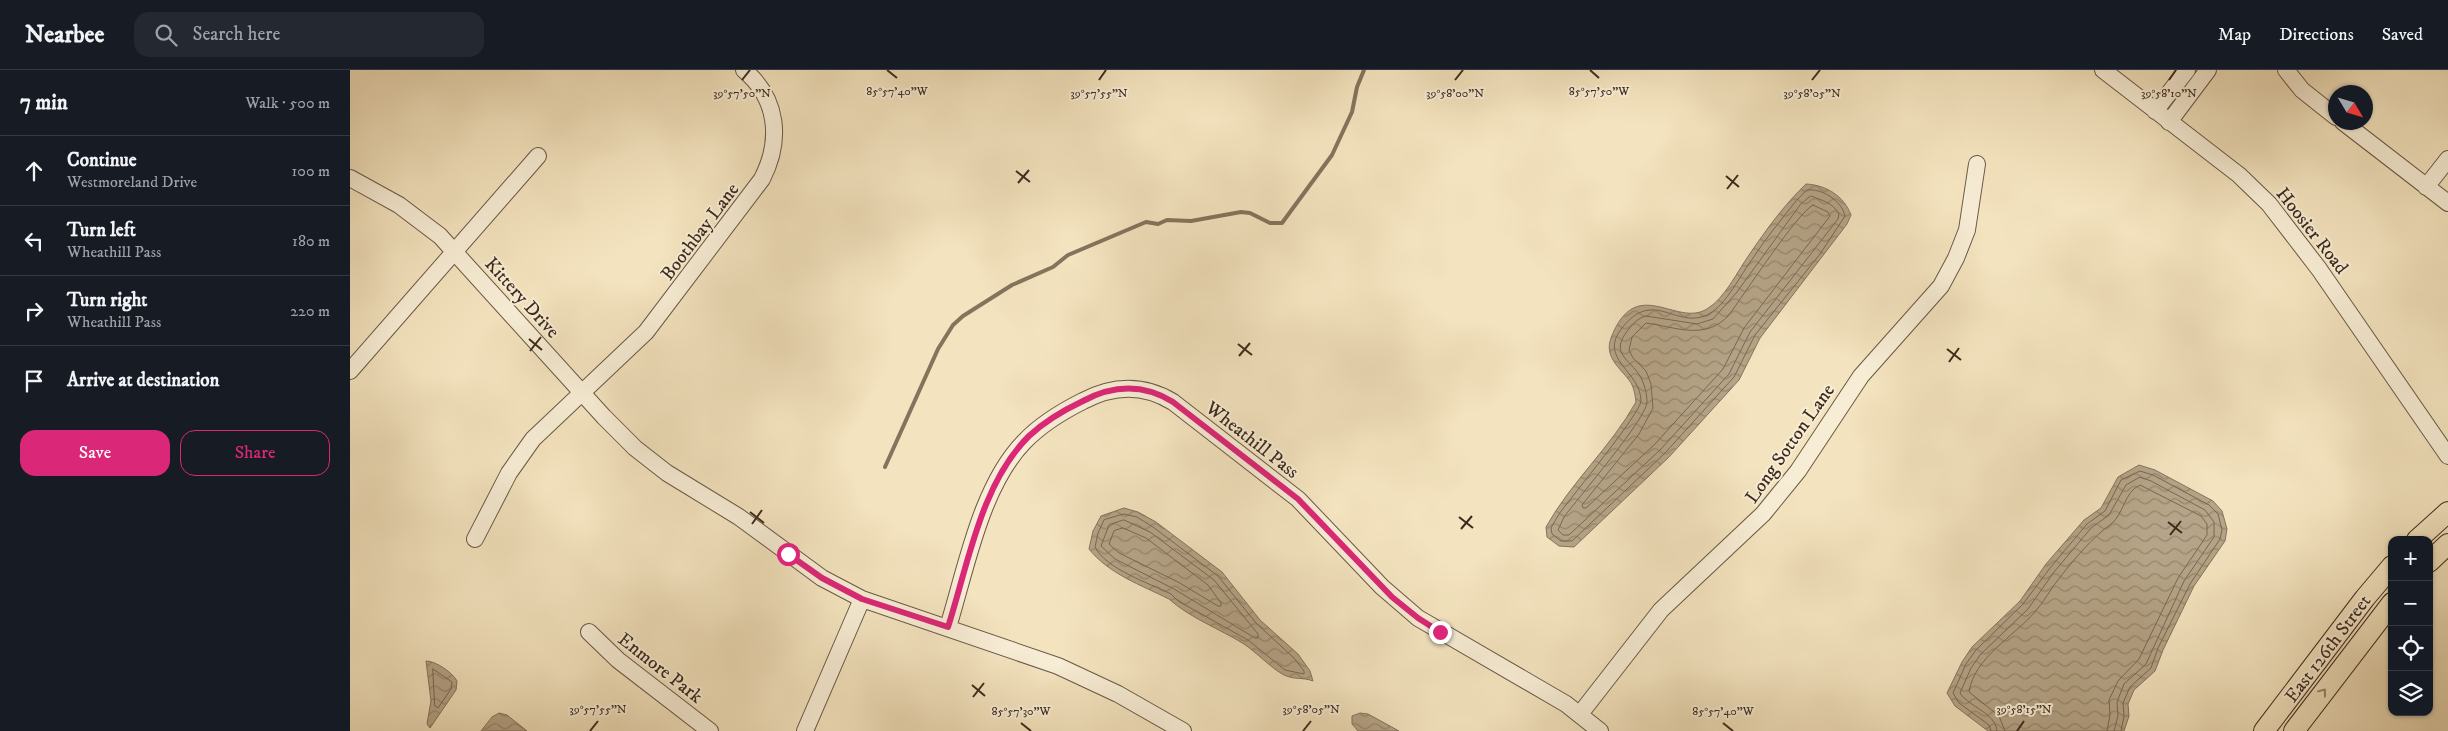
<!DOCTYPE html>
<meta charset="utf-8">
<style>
:root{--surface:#171b24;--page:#242831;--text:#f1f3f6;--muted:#9ea1a6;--line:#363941;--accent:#db2777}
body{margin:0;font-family:"IM FELL DW Pica",serif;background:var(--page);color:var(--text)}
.controls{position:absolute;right:15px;bottom:15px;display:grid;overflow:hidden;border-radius:10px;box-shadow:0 1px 4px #0004}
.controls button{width:45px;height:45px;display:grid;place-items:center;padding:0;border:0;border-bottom:1px solid var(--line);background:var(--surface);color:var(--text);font:25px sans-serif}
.compass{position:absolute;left:1978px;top:15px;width:45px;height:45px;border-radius:50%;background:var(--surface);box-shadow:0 1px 4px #0004;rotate:128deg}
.stop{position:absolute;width:15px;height:15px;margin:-11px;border:4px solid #db2777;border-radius:50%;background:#fff}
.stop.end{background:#db2777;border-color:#fff;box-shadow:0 1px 5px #0008}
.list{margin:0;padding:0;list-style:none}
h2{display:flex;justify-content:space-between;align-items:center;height:65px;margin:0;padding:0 20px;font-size:21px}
h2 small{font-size:16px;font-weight:400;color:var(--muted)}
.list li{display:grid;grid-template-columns:32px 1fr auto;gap:15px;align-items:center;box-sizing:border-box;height:70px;padding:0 20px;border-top:1px solid var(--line)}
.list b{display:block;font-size:19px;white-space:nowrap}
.list p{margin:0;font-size:16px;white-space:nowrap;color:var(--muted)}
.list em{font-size:16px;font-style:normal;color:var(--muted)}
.actions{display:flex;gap:10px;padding:15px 20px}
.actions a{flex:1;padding:11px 0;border:1px solid var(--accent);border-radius:15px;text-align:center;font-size:18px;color:var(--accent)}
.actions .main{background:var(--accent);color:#fff}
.icon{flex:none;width:28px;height:28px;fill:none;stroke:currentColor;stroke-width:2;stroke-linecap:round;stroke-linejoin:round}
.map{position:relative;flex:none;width:2098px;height:661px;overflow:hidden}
header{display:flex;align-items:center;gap:30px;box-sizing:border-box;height:70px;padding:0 25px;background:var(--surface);border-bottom:1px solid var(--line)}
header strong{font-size:24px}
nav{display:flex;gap:28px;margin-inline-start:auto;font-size:18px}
.search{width:350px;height:45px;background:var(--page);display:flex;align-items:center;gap:12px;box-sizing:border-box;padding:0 18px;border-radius:15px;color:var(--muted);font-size:19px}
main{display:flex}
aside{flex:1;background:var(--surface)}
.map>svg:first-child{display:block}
.water{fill:url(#water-waves);stroke:#85735d}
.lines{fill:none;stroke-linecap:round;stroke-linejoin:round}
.shore{stroke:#796752;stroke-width:1}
.stream{stroke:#85735d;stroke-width:4}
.minor-casing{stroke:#6a5845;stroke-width:18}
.major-casing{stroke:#3d2a1d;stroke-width:22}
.minor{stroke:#f7edd5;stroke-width:16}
.major{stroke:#f3e3be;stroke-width:20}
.oneway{stroke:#98866e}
.route{stroke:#db2777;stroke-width:6}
.ticks{fill:none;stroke:#3d2a1d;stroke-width:2}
.labels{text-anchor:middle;stroke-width:4;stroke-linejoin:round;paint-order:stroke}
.street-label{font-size:19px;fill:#3d2a1d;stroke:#f7edd5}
.ticks-label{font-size:12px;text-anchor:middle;fill:#3d2a1d;stroke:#f7edd5;stroke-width:4;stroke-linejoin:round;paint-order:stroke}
</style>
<header>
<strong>Nearbee</strong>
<div class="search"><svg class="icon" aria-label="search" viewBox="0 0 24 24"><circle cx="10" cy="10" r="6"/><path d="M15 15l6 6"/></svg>Search here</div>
<nav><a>Map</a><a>Directions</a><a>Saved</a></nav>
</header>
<main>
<aside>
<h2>7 min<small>Walk · 500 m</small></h2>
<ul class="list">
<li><svg class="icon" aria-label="ahead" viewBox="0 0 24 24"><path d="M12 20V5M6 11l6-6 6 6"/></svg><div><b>Continue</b><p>Westmoreland Drive</p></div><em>100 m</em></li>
<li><svg class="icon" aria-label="left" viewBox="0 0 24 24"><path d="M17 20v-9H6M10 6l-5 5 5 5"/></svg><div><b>Turn left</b><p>Wheathill Pass</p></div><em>180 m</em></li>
<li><svg class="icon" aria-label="right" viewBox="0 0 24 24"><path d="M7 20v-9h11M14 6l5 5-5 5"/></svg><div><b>Turn right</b><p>Wheathill Pass</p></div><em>220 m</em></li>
<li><svg class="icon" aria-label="arrive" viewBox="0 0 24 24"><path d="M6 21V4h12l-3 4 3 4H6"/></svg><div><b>Arrive at destination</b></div></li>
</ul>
<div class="actions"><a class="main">Save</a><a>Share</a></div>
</aside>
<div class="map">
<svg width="2098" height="661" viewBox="0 0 2098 661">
<defs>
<pattern id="water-waves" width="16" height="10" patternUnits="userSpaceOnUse" patternTransform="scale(1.25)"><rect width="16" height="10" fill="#b5a487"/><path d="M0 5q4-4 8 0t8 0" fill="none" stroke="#94866e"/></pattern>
</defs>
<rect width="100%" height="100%" fill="#f3e3be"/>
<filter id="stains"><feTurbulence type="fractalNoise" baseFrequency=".004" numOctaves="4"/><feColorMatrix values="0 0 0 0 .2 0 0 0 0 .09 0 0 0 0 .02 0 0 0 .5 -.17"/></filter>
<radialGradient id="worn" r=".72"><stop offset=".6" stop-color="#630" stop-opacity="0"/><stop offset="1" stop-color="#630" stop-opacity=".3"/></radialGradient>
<!-- water -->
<path class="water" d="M 1456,114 C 1476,115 1494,126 1501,145 L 1497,154 L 1410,268 L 1389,310 L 1319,387 L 1224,477 L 1209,476 L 1197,467 L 1196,457 C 1221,412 1261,377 1286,332 C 1285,325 1284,316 1279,310 C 1270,298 1254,287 1261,268 C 1286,203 1326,258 1357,239 C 1375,228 1387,202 1399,185 C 1416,160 1434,135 1456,114 Z
M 1789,395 L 1805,400 L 1863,431 L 1872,441 L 1877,459 L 1875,471 L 1844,516 L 1813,580 L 1805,601 L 1784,620 L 1778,634 L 1779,646 L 1774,661 L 1638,661 L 1605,636 L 1597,623 L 1612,592 L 1622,577 L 1670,531 L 1696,494 L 1734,450 L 1751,438 L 1768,407 Z
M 774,438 L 788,442 L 806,452 L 872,502 L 910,550 L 948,584 L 960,601 L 963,611 C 953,607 944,610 934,605 C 921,598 907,583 894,574 C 870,559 840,548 819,529 C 791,515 759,504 739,479 L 743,461 L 751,446 Z
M 76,591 C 86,591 103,603 107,611 L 106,620 L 80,658 L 77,654 L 81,631 Z
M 149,643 L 157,645 L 177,661 L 131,661 L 142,647 Z
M 1010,643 L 1018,644 L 1049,661 L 1008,661 L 1002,654 L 1002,646 Z"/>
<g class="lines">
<!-- shore -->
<path class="shore" d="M 1457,120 C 1472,118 1492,131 1495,146 L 1470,184 L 1405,265 L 1384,307 L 1315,383 L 1222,471 L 1211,471 L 1202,464 L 1201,458 L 1209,444 C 1222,426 1290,344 1291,331 C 1291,301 1247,289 1272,258 C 1304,217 1326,261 1359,244 C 1376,235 1391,204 1403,188 C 1416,168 1431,150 1446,131 Z
M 1461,126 C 1473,131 1482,132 1489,144 L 1488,149 L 1400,262 L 1379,304 L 1311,379 L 1219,465 L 1213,465 L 1208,460 L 1214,447 C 1228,428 1297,348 1297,332 C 1297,323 1294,313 1290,306 C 1280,289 1259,284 1278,260 C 1283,254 1288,248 1296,246 L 1347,254 L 1363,249 L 1387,222 L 1450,135 Z
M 1463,135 L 1478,142 L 1480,146 L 1394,258 L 1373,299 L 1305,374 L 1236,438 L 1233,438 L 1232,435 L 1289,364 L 1303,338 L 1301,314 L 1296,301 L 1283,288 L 1279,280 L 1282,267 L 1296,253 C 1326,257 1355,271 1379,245 C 1393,226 1448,142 1463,135 Z
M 774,444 L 787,447 L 803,457 L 868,506 L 906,553 L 944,588 L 954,601 L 954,604 L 935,600 L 898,570 L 828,531 L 821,524 C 799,513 756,499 745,477 L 748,463 L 754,450 Z
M 774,450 L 800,462 L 864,510 L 908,564 L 908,568 L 905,568 L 824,519 L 765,489 L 751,476 L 759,455 Z
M 773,458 L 796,468 L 858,515 L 871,533 L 871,536 L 868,536 L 828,512 L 769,483 L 759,474 L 764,461 Z
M 83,599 L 102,612 L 101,619 L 88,638 L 85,636 Z
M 1641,661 L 1639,655 L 1609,633 L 1603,623 L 1616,594 L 1626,580 L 1673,534 L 1700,498 L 1737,454 L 1755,441 L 1771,410 L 1790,401 L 1803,405 L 1859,435 L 1868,444 L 1872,460 L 1870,469 L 1840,514 L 1808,578 L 1801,598 L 1780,617 L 1773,633 L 1774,646 L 1771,661
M 1647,661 C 1646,643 1619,637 1610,623 L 1621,598 L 1631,584 L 1678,539 L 1704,502 L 1741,458 L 1759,445 L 1776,415 L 1790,407 L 1801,411 L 1855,440 L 1864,452 L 1864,467 L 1834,511 L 1796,594 L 1774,614 L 1767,632 L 1768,646 L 1764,661
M 1655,661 L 1649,646 L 1619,622 C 1624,588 1663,567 1684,543 C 1694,532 1701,518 1711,506 C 1726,487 1742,468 1761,454 C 1774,444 1774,422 1790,415 L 1851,446 L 1857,454 L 1857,465 L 1828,508 L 1789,589 L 1768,611 L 1759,630 L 1760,645 L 1757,661"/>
<!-- stream -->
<path class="stream" d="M 535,397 L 588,279 L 603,255 L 613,246 L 662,215 L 703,197 L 718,185 L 796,152 L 808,154 L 817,150 L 841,151 L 891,142 L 900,143 L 920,153 L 932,153 L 982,85 L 1002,42 L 1007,17 L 1014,0"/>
<!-- minor casing -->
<g class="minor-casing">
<path id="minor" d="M 1753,0 L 1889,105 L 1919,134 L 1969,199 L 2098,386
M 1936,0 L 1952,20 L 1986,47
M 1805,41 L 1837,0
M 1819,52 L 1858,0
M 1993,52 L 2098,133
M 0,108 L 49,135 L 90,166 L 254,347 L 285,378 L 317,403 L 389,447 L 472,508 L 512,529 L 708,596 L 768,624 L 833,661
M 2076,117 L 2098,89
M 0,301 L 188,86
M 125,469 L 159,403 L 183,369 L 296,262 L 412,109 C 432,70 428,29 394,0
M 598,557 C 616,499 631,416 674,372 C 691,354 711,342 733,331 C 763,315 794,314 823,332 L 948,429 L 1032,517 L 1068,548 L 1216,634 L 1250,661
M 239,562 L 268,590 L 360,661
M 1230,644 L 1311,540 L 1413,444 L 1448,401 L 1511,306 L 1591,216 L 1606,188 L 1617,160 L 1627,94
M 455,661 L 512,529"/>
</g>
<!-- major casing -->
<g class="major-casing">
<path id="major" d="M 2067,470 L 2098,442
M 2079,492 L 2098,474
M 1914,661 L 2015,528 L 2042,496
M 1944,661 L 2042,533"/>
</g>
<!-- minor -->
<use href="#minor" class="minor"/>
<!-- major -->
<use href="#major" class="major"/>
</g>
<!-- one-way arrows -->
<defs><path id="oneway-chevron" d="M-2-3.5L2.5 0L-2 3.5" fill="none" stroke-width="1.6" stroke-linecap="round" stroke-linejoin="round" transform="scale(1.25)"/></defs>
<use class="oneway" href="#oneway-chevron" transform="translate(1973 622) rotate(-53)"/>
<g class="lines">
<!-- route -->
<path class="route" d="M 438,484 L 472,508 L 512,529 L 598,557 C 618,495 631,413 679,366 C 695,351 714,340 733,331 C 763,315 794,314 823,332 L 948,429 L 1042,527 L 1068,548 L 1090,562"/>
</g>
<!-- ticks -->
<path class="ticks" d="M 537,0 L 547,8M 1240,0 L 1249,8M 392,10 L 400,0M 749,10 L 756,0M 1105,10 L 1113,0M 1462,10 L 1470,0M 1819,10 L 1826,0M 666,101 L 680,112M 1376,106 L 1389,117M 668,113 L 679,100M 1377,119 L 1388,105M 179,269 L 192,280M 888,274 L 902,285M 1597,279 L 1611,290M 180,281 L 191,267M 889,286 L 900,273M 1599,292 L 1609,278M 400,442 L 414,453M 1109,447 L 1123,458M 1818,452 L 1832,463M 402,454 L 412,440M 1111,459 L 1122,446M 1820,465 L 1831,451M 622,615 L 635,626M 623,627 L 634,613M 671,653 L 681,661M 1373,653 L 1383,661M 240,661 L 248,651M 953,661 L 961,651M 1667,661 L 1674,651"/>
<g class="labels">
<!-- street labels -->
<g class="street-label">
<text transform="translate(1963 160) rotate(52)" y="7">Hoosier Road</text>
<text transform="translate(349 161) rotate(-53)" y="7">Boothbay Lane</text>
<text transform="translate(173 227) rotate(48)" y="7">Kittery Drive</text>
<text transform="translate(903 369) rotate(38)" y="7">Wheathill Pass</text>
<text transform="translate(1439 373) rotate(-55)" y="7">Long Sotton Lane</text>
<text transform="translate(1977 578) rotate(-53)" y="7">East 126th Street</text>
<text transform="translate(311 597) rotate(38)" y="7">Enmore Park</text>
</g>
</g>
<g class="ticks-label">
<text x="547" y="25">85°57'40"W</text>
<text x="1249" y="25">85°57'50"W</text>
<text x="392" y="27">39°57'50"N</text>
<text x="749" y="27">39°57'55"N</text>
<text x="1105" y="27">39°58'00"N</text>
<text x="1462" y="27">39°58'05"N</text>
<text x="1819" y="27">39°58'10"N</text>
<text x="248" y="643">39°57'55"N</text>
<text x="961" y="643">39°58'05"N</text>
<text x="1674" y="643">39°58'15"N</text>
<text x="671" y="645">85°57'30"W</text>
<text x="1373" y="645">85°57'40"W</text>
</g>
<rect width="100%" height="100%" filter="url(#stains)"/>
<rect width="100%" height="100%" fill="url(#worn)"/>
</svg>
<div class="controls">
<button>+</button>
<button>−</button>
<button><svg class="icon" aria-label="locate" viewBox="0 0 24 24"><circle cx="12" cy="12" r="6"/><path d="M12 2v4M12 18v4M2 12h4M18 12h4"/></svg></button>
<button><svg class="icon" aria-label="layers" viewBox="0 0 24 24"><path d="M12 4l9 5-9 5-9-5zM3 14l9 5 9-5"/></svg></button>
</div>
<svg class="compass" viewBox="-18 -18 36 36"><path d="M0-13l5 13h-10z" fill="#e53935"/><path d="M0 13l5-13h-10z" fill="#9ea1a6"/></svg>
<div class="stop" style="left:438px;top:484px"></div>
<div class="stop end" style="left:1090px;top:562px"></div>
</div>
</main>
